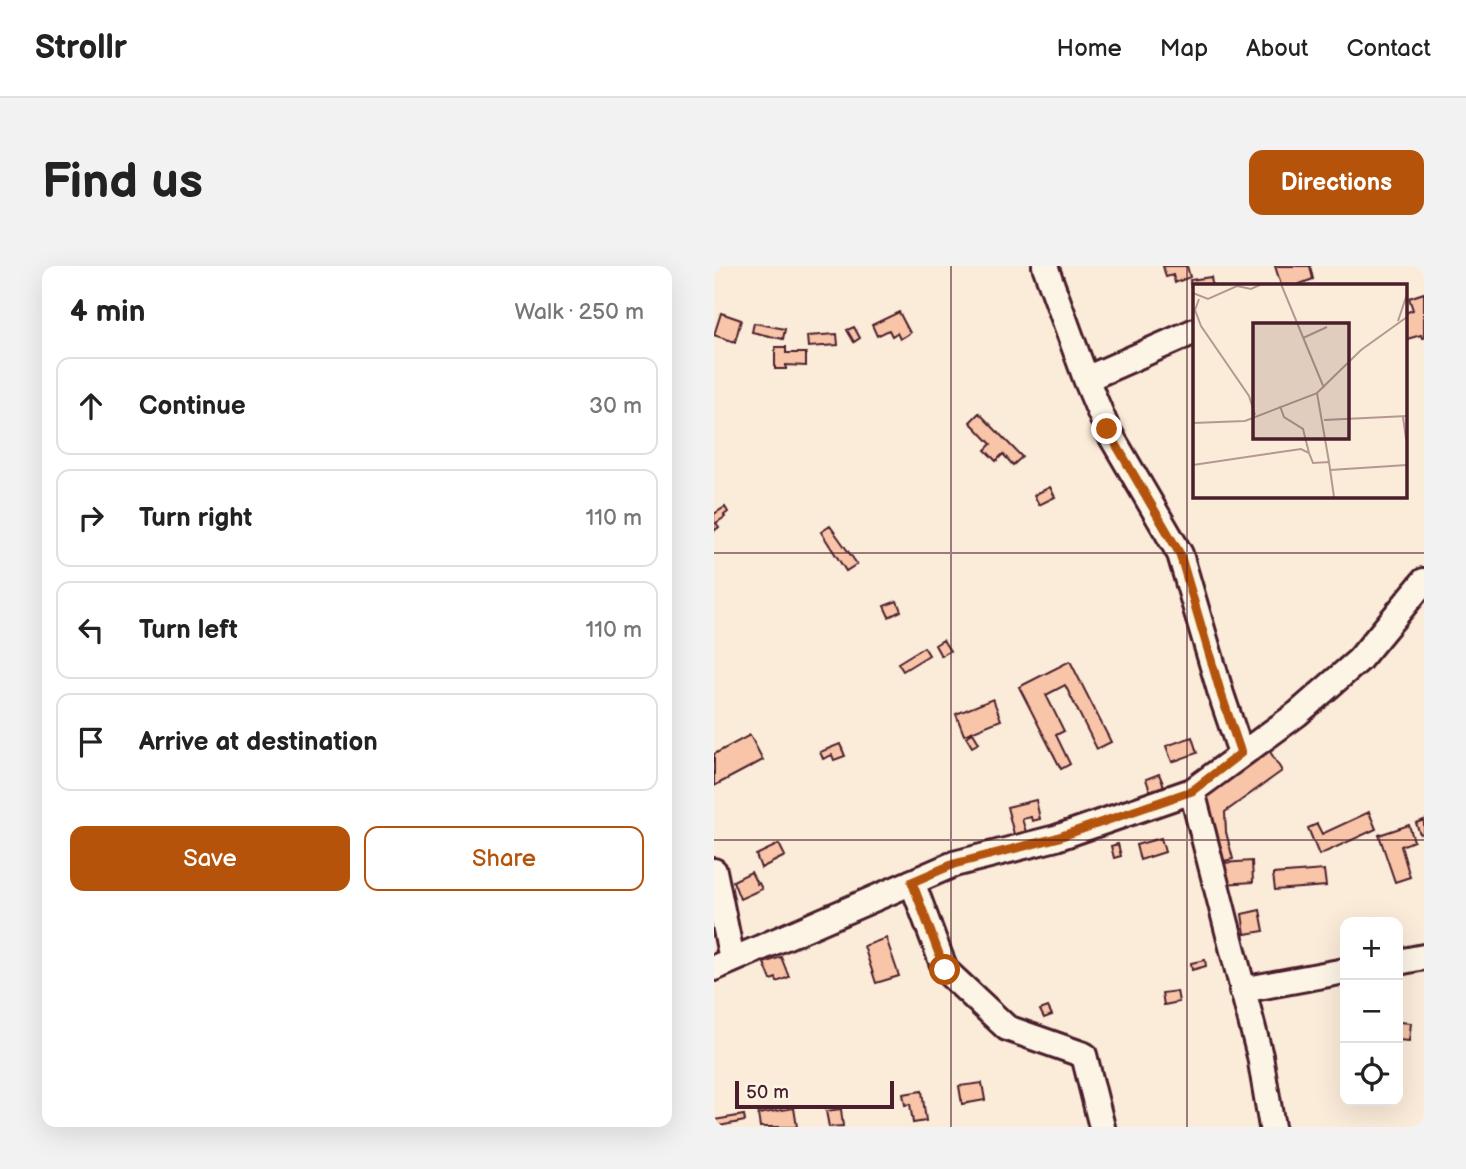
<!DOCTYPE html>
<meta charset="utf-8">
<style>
:root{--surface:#fff;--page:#f2f2f2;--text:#222;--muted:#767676;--line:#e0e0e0;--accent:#b45309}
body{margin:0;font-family:"Balsamiq Sans",sans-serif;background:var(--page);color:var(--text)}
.controls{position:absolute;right:21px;bottom:21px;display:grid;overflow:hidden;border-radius:14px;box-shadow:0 7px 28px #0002}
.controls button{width:63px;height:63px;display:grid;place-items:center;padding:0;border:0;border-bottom:2px solid var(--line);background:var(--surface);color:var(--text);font:35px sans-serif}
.scale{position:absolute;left:21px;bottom:18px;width:159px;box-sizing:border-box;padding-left:7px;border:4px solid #4a1f2b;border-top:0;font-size:19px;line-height:24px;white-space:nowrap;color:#4a1f2b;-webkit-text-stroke:5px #fcf5e5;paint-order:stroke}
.stop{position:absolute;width:21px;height:21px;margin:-16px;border:5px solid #b45309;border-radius:50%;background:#fff}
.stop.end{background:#b45309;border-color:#fff;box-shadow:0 2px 7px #0008}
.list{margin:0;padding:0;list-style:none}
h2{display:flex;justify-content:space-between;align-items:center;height:91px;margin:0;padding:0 28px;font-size:30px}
h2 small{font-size:23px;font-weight:400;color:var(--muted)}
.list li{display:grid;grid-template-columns:46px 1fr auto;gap:21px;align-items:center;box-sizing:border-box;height:98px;margin:0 14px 14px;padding:0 14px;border:2px solid var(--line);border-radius:14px}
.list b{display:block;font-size:26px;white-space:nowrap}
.list em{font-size:23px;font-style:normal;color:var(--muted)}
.actions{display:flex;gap:14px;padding:21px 28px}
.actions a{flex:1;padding:16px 0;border:2px solid var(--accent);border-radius:14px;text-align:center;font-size:24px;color:var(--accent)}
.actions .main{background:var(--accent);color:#fff}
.icon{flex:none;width:38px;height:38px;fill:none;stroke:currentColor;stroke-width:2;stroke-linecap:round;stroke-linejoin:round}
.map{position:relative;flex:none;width:710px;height:861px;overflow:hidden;border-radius:14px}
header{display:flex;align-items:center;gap:42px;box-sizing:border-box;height:98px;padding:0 35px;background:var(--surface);border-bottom:2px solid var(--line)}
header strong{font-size:33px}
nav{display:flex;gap:38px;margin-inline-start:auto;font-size:24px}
.intro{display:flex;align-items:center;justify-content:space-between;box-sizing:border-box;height:168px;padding:0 42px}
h1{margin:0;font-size:49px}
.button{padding:18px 32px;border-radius:14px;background:var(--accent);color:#fff;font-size:24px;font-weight:700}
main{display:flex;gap:42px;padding:0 42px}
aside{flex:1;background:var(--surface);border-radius:14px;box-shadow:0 7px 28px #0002}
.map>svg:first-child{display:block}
.building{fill:#f8c5a9;stroke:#4a1f2b;stroke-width:2}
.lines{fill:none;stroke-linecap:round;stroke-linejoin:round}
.minor-casing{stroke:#4a1f2b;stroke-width:30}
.minor{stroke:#fcf5e5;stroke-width:24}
.route{stroke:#b45309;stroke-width:9}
.grid{fill:none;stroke:#4a1f2b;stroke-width:2;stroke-opacity:0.55}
.inset-road{fill:none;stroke:#b49993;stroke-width:2}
.view{fill:#4a1f2b;fill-opacity:0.15;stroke:#4a1f2b;stroke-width:3.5}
.inset-edge{fill:none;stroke:#4a1f2b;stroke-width:3.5}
</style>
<header>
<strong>Strollr</strong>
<nav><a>Home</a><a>Map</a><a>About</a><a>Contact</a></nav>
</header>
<div class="intro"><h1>Find us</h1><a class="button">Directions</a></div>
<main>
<aside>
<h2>4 min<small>Walk · 250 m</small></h2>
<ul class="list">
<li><svg class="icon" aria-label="ahead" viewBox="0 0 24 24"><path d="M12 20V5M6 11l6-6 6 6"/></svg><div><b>Continue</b></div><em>30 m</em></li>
<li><svg class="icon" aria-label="right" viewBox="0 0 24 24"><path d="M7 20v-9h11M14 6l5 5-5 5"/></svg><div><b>Turn right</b></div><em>110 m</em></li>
<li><svg class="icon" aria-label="left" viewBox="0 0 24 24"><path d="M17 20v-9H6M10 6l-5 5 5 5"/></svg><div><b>Turn left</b></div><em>110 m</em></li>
<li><svg class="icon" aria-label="arrive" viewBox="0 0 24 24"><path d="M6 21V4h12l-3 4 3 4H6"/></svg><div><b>Arrive at destination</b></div></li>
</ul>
<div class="actions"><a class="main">Save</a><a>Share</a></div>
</aside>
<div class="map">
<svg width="710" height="861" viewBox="0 0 710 861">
<rect width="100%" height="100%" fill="#fbebd9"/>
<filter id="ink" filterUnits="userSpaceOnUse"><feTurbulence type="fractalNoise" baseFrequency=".0143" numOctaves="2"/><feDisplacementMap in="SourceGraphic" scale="14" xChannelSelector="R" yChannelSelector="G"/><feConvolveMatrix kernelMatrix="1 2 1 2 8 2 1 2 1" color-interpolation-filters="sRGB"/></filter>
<g filter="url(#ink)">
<!-- building -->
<path class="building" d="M 449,0 L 473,0 L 476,11 L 461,17 L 459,9 L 452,11 Z
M 561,0 L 596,0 L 599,13 L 583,19 L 567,19 Z
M 497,11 L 498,18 L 477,21 L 476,14 Z
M 710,27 L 710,72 L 708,72 L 707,69 L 693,73 L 691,66 L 691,47 L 699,44 L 695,32 Z
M 185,46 L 196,67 L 186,73 L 183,67 L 178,70 L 175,64 L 163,70 L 158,59 Z
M 7,47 L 27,54 L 21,76 L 0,69 Z
M 40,57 L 71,63 L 69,73 L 38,66 Z
M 140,61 L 146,72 L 140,76 L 133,64 Z
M 123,68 L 124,79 L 94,81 L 93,70 Z
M 61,81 L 72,81 L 72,87 L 92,87 L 92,100 L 72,99 L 72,103 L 61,103 Z
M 265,147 L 308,191 L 299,199 L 289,188 L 282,195 L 271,184 L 277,178 L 256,156 Z
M 336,221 L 341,231 L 325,239 L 320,229 Z
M 11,241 L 14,246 L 10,249 L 11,251 L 2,257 L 5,261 L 0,265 L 0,248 Z
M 116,260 L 143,298 L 132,305 L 107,266 Z
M 183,335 L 187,345 L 175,351 L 170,340 Z
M 229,374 L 236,385 L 227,390 L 221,379 Z
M 210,381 L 215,389 L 189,405 L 184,397 Z
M 356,395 L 397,476 L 383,483 L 351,419 L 332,429 L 350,465 L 342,469 L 356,498 L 347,503 L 305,421 Z
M 279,433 L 287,454 L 250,469 L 242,448 Z
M 259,467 L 265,477 L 258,481 L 252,471 Z
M 36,469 L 49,494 L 0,520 L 0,488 Z
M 478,471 L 483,487 L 458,496 L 452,480 Z
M 126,478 L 131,490 L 120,494 L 118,489 L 109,493 L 106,486 Z
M 555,484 L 568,505 L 511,546 L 512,566 L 519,593 L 501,597 L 491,535 L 495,528 Z
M 445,508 L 450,520 L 436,525 L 432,513 Z
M 322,534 L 326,553 L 318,555 L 317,551 L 308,553 L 313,569 L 301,572 L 293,541 Z
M 655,546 L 662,563 L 605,589 L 594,562 L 603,558 L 608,568 Z
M 710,554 L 710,567 L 706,568 L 702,557 Z
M 695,559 L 700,575 L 687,580 L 696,611 L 681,616 L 665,569 Z
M 447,572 L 451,586 L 426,594 L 422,579 Z
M 65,578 L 71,590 L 47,602 L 42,589 Z
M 404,578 L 407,590 L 400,592 L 397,580 Z
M 538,595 L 539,616 L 509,618 L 508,597 Z
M 610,604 L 612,620 L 561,624 L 559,608 Z
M 37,606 L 43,618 L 45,617 L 48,623 L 26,633 L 19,615 Z
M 546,644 L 550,665 L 531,668 L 528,648 Z
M 172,672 L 185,710 L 162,717 L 150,680 Z
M 67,691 L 75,711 L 63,716 L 62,712 L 57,714 L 50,697 Z
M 491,694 L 492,700 L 478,704 L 477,697 Z
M 463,725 L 465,736 L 450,739 L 448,727 Z
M 334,741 L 338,749 L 330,752 L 326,744 Z
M 685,756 L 697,757 L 695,775 L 684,774 Z
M 268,817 L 271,834 L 248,838 L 245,820 Z
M 208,825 L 212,855 L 199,857 L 196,838 L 191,839 L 189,828 Z
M 80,842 L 83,861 L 46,861 L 44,848 Z
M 127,843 L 129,860 L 115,861 L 112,845 Z
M 30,849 L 31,855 L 0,861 L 0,854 Z"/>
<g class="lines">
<!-- minor casing -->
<g class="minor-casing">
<path id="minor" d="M 331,0 L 372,113 L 393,163 L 466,288 L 507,428 L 527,487
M 372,113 L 481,65
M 478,525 L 583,448 L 645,394 L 710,315
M 0,605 L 18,693
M 198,616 L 231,704 L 293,762 L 370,789 L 388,861
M 684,696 L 710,691
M 0,702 L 240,598 L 342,572 L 478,525 L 546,790 L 558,861
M 528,724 L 631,705"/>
</g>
<!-- minor -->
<use href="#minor" class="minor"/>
</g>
</g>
<g class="lines" filter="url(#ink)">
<!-- route -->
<path class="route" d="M 231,704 L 198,616 L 240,598 L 342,572 L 478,525 L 527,487 L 507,428 L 466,288 L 393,163"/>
</g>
<!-- grid -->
<path class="grid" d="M 237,0 L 237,861M 473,0 L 473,861M 0,287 L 710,287M 0,574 L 710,574"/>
<!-- overview -->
<g transform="translate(479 18)">
<rect width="214" height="214" fill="#fbebd9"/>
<path class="inset-road" d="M 88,0 L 131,104M 0,9 L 15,15 L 44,2 L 58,5 L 69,0M 6,15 L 2,26 L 8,42 L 56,112 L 62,131M 205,37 L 214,10M 110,54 L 134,43M 124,109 L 168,66 L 214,33M 87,122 L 91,133 L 110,145 L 116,169M 210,133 L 213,155M 131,136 L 214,132M 0,139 L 52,137 L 124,109 L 136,178M 0,181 L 108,165 L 116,169 L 120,179 L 136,178 L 141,213M 137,186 L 214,181"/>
<path class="view" d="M 60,39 L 156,39 L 156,155 L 60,155 Z"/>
<rect width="214" height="214" class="inset-edge"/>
</g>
</svg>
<div class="controls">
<button>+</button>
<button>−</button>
<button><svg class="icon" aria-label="locate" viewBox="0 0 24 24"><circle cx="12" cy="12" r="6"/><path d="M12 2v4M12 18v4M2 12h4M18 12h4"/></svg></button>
</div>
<div class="scale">50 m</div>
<div class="stop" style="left:231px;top:704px"></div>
<div class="stop end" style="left:393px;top:163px"></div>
</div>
</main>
